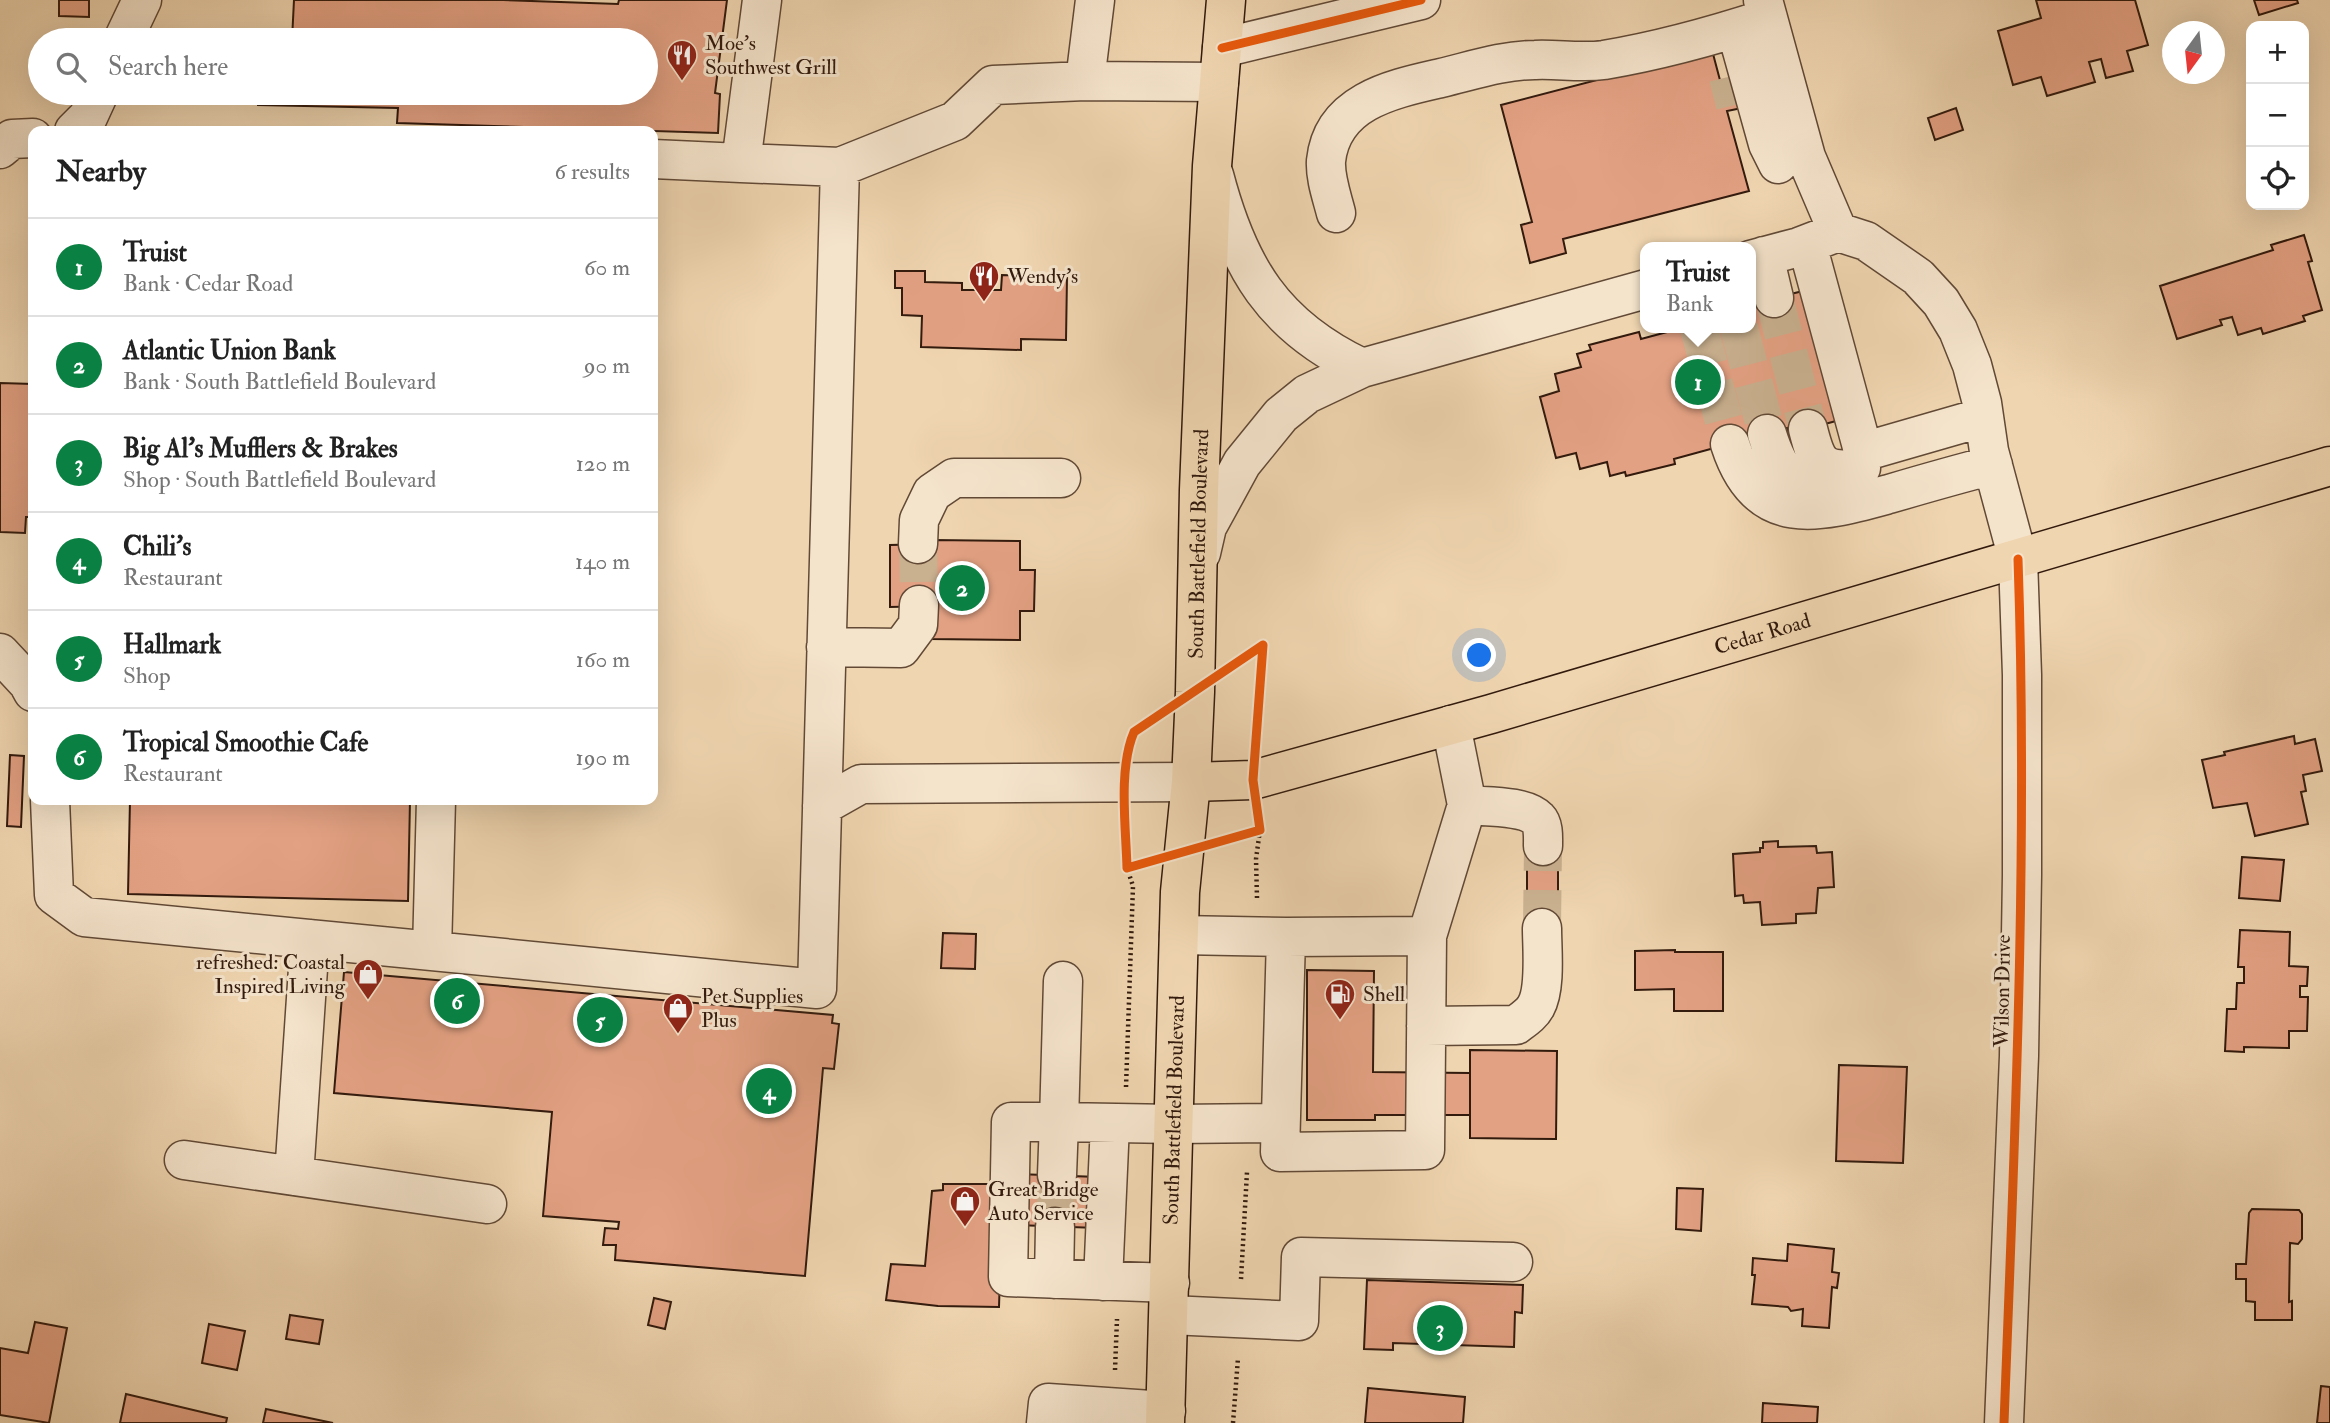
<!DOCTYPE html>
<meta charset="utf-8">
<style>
:root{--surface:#fff;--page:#f2f2f2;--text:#222;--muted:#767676;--line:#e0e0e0;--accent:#0b8043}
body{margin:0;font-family:"IM FELL Double Pica",serif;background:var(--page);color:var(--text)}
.controls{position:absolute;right:21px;top:21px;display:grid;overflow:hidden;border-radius:14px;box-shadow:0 7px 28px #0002}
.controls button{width:63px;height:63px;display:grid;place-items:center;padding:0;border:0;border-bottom:2px solid var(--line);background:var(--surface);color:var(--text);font:35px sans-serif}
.compass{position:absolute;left:2162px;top:21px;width:63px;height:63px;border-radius:50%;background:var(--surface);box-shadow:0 7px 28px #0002;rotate:195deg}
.you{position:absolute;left:1480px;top:656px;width:24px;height:24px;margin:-18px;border:5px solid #fff;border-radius:50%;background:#1a73e8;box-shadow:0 0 0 10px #1a73e833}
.badge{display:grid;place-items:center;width:46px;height:46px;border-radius:50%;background:var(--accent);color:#fff;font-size:23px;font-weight:700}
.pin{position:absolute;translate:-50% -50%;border:4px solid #fff;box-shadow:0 2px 7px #0006}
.popup{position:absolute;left:1640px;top:242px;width:116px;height:91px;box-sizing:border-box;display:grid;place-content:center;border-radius:14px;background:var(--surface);filter:drop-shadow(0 2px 5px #0005);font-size:23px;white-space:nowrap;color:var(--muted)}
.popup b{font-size:26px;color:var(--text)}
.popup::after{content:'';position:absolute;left:50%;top:100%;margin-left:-14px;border:14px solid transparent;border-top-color:var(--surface)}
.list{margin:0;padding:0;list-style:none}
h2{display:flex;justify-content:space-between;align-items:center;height:91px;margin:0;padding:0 28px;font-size:30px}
h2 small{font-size:23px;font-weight:400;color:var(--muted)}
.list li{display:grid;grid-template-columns:46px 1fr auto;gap:21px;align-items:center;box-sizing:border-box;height:98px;padding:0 28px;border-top:2px solid var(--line)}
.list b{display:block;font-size:26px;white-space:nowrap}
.list p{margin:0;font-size:23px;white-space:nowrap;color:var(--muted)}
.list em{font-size:23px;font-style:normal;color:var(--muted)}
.icon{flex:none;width:38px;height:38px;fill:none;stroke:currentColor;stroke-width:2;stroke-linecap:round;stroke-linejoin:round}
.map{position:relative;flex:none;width:2330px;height:1423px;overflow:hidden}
.search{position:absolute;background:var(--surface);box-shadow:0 7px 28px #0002;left:28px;top:28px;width:630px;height:77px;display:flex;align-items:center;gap:18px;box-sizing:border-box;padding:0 24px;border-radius:38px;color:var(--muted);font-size:26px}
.panel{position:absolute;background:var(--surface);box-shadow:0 7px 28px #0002;left:28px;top:126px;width:630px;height:679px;border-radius:14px}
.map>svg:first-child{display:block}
.building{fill:#e3a183;stroke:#321a0d;stroke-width:2}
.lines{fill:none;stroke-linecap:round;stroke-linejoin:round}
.minor-tunnel{stroke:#c9b08f;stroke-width:38;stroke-dasharray:38 19;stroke-linecap:butt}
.minor-casing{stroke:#614936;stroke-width:41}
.major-casing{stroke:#321a0d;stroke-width:41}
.path{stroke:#321a0d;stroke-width:4.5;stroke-dasharray:2 3.5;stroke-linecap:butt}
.minor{stroke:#f5e4cc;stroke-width:38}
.major{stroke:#efd5b0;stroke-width:38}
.cycleway-casing{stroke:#f5e4cc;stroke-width:13}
.cycleway{stroke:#e8590c;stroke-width:9}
.labels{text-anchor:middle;stroke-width:6;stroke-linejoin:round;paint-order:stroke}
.poi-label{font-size:21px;fill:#321a0d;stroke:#f5e4cc;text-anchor:start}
.street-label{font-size:21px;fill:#321a0d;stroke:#f5e4cc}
</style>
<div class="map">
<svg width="2330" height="1423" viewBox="0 0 2330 1423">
<rect width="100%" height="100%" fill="#efd5b0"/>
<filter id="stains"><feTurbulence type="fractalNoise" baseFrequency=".00286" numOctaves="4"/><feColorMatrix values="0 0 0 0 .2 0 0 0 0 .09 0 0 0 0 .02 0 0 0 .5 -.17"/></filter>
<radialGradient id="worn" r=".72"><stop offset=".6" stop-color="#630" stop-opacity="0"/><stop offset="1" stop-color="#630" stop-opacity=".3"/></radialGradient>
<!-- building -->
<path class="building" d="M 59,0 L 89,0 L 89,17 L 59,16 Z
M 294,0 L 503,0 L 618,4 L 619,0 L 727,0 L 715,93 L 720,94 L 718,133 L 397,123 L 398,108 L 258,105 L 258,93 L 646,93 L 646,40 L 292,40 Z
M 2036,0 L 2135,0 L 2148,45 L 2127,51 L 2133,71 L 2106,78 L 2101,59 L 2089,62 L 2095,82 L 2047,96 L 2041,77 L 2013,85 L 1998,31 L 2041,18 Z
M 2254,0 L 2297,0 L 2298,3 L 2259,15 Z
M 1712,50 L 1721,84 L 1744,77 L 1752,106 L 1727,111 L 1749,191 L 1563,239 L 1566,253 L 1530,263 L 1521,225 L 1532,222 L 1501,105 Z
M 1956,108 L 1963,130 L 1935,140 L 1928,118 Z
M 2304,235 L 2312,261 L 2308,262 L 2322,310 L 2303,316 L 2305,321 L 2263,334 L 2261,328 L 2238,335 L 2232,317 L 2220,320 L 2222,325 L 2177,339 L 2160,286 L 2273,250 L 2271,245 Z
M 895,271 L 925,271 L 925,282 L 962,283 L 962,290 L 1001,290 L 1002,275 L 1067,277 L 1066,340 L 1021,339 L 1021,350 L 921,347 L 922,316 L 902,315 L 902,288 L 895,288 Z
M 1803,291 L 1836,421 L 1788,434 L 1787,428 L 1674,459 L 1675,464 L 1626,476 L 1625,472 L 1610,476 L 1607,462 L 1580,469 L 1576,453 L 1556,458 L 1540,397 L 1559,391 L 1555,374 L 1581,367 L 1577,354 L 1591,350 L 1589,345 L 1639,332 L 1641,339 L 1682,328 L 1750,328 L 1750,310 L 1755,308 L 1754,303 Z
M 0,383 L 33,384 L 33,517 L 26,517 L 25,533 L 0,532 Z
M 932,540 L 1020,541 L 1020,570 L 1035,570 L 1034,611 L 1020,611 L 1020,640 L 930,639 L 931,606 L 890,607 L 890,545 L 932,544 Z
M 2294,736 L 2295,744 L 2315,739 L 2322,771 L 2303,775 L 2306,791 L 2301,792 L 2308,824 L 2255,836 L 2247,803 L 2213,808 L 2202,760 L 2225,755 L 2224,752 Z
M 10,755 L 24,756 L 21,827 L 7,826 Z
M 130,800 L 410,800 L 408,901 L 128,894 Z
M 1778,841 L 1778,847 L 1816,846 L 1817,853 L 1832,852 L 1834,887 L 1818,888 L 1816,913 L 1796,914 L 1796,923 L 1762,925 L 1760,902 L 1744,903 L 1743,895 L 1735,896 L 1733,854 L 1760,852 L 1760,848 L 1763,848 L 1763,842 Z
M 1527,846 L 1558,846 L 1558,928 L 1527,928 Z
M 2242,857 L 2284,860 L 2280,901 L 2239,898 Z
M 2240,930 L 2290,932 L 2289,966 L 2308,967 L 2307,986 L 2300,986 L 2300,997 L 2308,997 L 2307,1031 L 2289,1031 L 2289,1048 L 2244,1047 L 2244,1052 L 2225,1051 L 2227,1009 L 2236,1009 L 2237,983 L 2244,983 L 2244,967 L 2238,967 Z
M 943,933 L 976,934 L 975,969 L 941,968 Z
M 1675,950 L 1675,952 L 1723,952 L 1723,1011 L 1674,1011 L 1674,989 L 1635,990 L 1635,951 Z
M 1307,970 L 1374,971 L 1373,1072 L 1470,1073 L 1470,1115 L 1375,1115 L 1375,1120 L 1307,1120 Z
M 344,972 L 833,1015 L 832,1023 L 839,1024 L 834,1069 L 823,1068 L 805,1276 L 615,1260 L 616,1245 L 603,1245 L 605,1228 L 618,1229 L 619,1222 L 543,1216 L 552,1112 L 334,1093 Z
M 1470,1050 L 1557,1051 L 1556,1139 L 1470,1138 Z
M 1839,1065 L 1907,1067 L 1903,1163 L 1836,1161 Z
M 1017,1174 L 1098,1177 L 1097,1228 L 1016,1225 Z
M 943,1184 L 1003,1184 L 999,1307 L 938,1306 L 886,1300 L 891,1264 L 925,1266 L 932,1191 L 943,1190 Z
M 1677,1188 L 1703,1189 L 1701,1231 L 1676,1229 Z
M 2252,1209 L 2299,1210 L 2302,1214 L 2302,1239 L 2298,1244 L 2290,1243 L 2289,1302 L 2292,1301 L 2292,1320 L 2255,1320 L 2255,1302 L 2246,1301 L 2246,1279 L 2236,1279 L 2236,1264 L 2246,1264 L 2249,1213 Z
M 1788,1244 L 1834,1249 L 1832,1272 L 1839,1273 L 1837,1288 L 1832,1287 L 1829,1328 L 1802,1326 L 1803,1309 L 1791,1311 L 1788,1307 L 1752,1304 L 1755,1275 L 1752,1275 L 1753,1258 L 1787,1261 Z
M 1367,1280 L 1523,1285 L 1522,1313 L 1515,1312 L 1514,1347 L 1393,1343 L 1393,1350 L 1364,1349 Z
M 654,1298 L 671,1302 L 665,1329 L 648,1325 Z
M 290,1315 L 323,1320 L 319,1344 L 286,1339 Z
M 35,1322 L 67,1328 L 49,1423 L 0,1415 L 0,1348 L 28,1353 Z
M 209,1324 L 245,1331 L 237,1370 L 202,1363 Z
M 2321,1386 L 2330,1387 L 2330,1423 L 2317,1423 Z
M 1368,1388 L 1465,1397 L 1463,1423 L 1365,1423 Z
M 126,1394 L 227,1418 L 226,1423 L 120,1423 Z
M 1763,1403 L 1818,1407 L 1817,1423 L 1762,1423 Z
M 266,1409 L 333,1423 L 263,1423 Z"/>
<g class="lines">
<!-- minor-tunnel -->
<path class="minor-tunnel" d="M 1728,77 L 1735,105
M 1774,298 L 1808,429
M 1699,328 L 1730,444
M 1739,328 L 1767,434
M 918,544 L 919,605
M 1542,928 L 1543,846
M 1055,1227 L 1057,1175"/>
<!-- minor casing -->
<g class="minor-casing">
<path id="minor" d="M 1763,0 L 1806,157 L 1838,232
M 1736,29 L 1768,144 L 1778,164
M 123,40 L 142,0
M 1222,48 L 1421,0
M 1085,81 L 1095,0
M 74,131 L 88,117 L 99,93
M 0,149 L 12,139 L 33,138
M 653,159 L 741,163 L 762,0
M 741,163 L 840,167 L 955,121 L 993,85 L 1085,81 L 1219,82
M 1214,175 C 1238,267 1273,326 1362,368
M 1336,213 C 1332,197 1325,178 1326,161 C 1332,101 1393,89 1441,78 C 1471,71 1503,60 1535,60 C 1558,59 1581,63 1604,60 C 1658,51 1716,35 1768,18
M 1807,244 L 1862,447 L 1873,449 L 1984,417
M 1764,256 L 1774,298
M 1750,260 L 1799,247 L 1838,232 L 1866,241 L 1918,277 L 1941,302 L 1958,330 L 1972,365 L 1982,403 L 1989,451 L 2018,559 L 2022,675 L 2022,875 L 2019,1056 L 2004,1423
M 1808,429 C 1817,465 1822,473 1861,468
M 1767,434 C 1779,473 1796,499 1842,491
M 1730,444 C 1758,531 1819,513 1889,494 C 1923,484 1958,474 1993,465
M 918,544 L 919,520 L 932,493 L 954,478 L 1061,478
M 1201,553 L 1207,527 L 1242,463 L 1281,415 L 1307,394 L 1362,368 L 1646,289
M 826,647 L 901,648 L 918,625 L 919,605
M 0,653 L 28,683 L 33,692
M 50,800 L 54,895 L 84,917 L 432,951
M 436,800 L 432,951 L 817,989 L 840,167
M 1467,805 C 1485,807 1525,805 1538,819 C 1544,825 1543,838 1543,846
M 822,806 L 861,784 L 1191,782
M 1179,935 L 1286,937
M 1427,936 L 1286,937 L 1280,1152 L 1425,1150 L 1427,936 L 1467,805 L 1451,725
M 1063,981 L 1059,1122 L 1174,1124 L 1279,1123
M 1426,1026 L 1516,1025 C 1524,1019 1532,1014 1536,1006 C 1546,988 1542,949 1542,928
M 184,1160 L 487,1204
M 1057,1175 L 1059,1122 L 1011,1122 L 1008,1277 L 1170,1283
M 294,1176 L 310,939
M 1054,1279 L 1055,1227
M 1103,1281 L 1110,1124
M 1170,1315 L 1299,1321 L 1301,1257 L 1513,1262
M 1046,1423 L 1048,1403 L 1166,1411"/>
</g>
<!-- major casing -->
<g class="major-casing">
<g id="major">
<path id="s1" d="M 1191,782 L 1253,780 L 1491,714 L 2330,466"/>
<path id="s2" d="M 1165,1423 L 1180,892 L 1191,782 L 1195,692 L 1199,490 L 1212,166 L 1226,0"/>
</g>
</g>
<!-- path -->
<path class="path" d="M 1257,898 L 1256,859 L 1260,830
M 1126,1087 L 1133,886 L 1127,868
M 1241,1279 L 1247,1172
M 1115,1370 L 1117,1319
M 1233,1423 L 1238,1358"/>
<!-- minor -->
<use href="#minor" class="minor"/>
<!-- major -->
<use href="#major" class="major"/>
<!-- cycleway casing -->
<g class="cycleway-casing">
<path id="cycleway" d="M 1222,48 L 1421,0
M 1263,645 L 1253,780 L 1260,830 L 1127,868 C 1126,828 1118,769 1134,732 Z
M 2004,1423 C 2015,1135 2028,847 2018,559"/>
</g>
<!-- cycleway -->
<use href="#cycleway" class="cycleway"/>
</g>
<!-- icons -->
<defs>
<g id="restaurant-pin" transform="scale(1.575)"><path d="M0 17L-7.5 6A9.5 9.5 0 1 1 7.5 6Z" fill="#8f2418" stroke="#f5e4cc"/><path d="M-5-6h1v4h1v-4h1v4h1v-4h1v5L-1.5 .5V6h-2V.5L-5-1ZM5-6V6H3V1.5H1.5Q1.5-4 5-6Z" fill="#fff"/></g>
<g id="shop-pin" transform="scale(1.575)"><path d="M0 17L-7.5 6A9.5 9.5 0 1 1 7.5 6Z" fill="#8f2418" stroke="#f5e4cc"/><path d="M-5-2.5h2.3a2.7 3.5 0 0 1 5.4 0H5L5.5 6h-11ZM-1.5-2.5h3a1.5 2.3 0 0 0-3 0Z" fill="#fff"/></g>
<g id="fuel-pin" transform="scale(1.575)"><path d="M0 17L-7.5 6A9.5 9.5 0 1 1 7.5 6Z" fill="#8f2418" stroke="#f5e4cc"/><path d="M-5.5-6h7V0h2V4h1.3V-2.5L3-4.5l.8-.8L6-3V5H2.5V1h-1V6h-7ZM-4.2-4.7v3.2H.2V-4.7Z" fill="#fff"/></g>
</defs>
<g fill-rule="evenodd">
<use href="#restaurant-pin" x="682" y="55"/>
<use href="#restaurant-pin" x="984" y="276"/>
<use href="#shop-pin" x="368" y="974"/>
<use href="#fuel-pin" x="1340" y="994"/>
<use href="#shop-pin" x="678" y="1008"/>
<use href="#shop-pin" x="965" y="1201"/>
</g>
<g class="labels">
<!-- poi labels -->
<g class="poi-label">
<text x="705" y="50">Moe's<tspan x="705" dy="24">Southwest Grill</tspan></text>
<text x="1007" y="283">Wendy's</text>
<text x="345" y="969" text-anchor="end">refreshed: Coastal<tspan x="345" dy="24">Inspired Living</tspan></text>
<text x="1363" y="1001">Shell</text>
<text x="701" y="1003">Pet Supplies<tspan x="701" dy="24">Plus</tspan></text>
<text x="988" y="1196">Great Bridge<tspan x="988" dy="24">Auto Service</tspan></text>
</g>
<!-- street labels -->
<g class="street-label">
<text dy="7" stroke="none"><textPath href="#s2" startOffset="880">South Battlefield Boulevard</textPath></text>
<text dy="7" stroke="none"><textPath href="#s1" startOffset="592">Cedar Road</textPath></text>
<text transform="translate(2002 991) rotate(-89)" y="7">Wilson Drive</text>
<text dy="7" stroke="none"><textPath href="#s2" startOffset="313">South Battlefield Boulevard</textPath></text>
</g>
</g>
<rect width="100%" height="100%" filter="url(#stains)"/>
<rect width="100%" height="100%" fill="url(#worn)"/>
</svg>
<div class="controls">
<button>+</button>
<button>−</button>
<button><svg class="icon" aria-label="locate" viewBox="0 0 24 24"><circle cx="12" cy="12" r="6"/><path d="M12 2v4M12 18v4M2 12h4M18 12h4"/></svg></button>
</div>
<svg class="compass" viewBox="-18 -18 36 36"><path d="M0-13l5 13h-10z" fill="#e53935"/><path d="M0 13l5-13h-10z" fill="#767676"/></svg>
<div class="you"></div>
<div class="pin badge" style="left:1698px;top:382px">1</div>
<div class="popup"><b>Truist</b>Bank</div>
<div class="pin badge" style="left:962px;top:588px">2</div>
<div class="pin badge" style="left:1440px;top:1328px">3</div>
<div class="pin badge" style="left:769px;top:1091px">4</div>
<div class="pin badge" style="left:600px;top:1020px">5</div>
<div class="pin badge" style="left:457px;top:1001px">6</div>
<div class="search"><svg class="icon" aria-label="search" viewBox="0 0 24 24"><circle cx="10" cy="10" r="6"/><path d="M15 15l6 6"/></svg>Search here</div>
<section class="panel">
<h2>Nearby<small>6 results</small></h2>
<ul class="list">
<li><span class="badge">1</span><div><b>Truist</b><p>Bank · Cedar Road</p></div><em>60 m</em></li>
<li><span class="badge">2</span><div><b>Atlantic Union Bank</b><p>Bank · South Battlefield Boulevard</p></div><em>90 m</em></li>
<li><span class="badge">3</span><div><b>Big Al's Mufflers &amp; Brakes</b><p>Shop · South Battlefield Boulevard</p></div><em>120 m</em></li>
<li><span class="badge">4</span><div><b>Chili's</b><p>Restaurant</p></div><em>140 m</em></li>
<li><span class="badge">5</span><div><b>Hallmark</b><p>Shop</p></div><em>160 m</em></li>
<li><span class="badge">6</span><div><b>Tropical Smoothie Cafe</b><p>Restaurant</p></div><em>190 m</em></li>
</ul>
</section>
</div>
